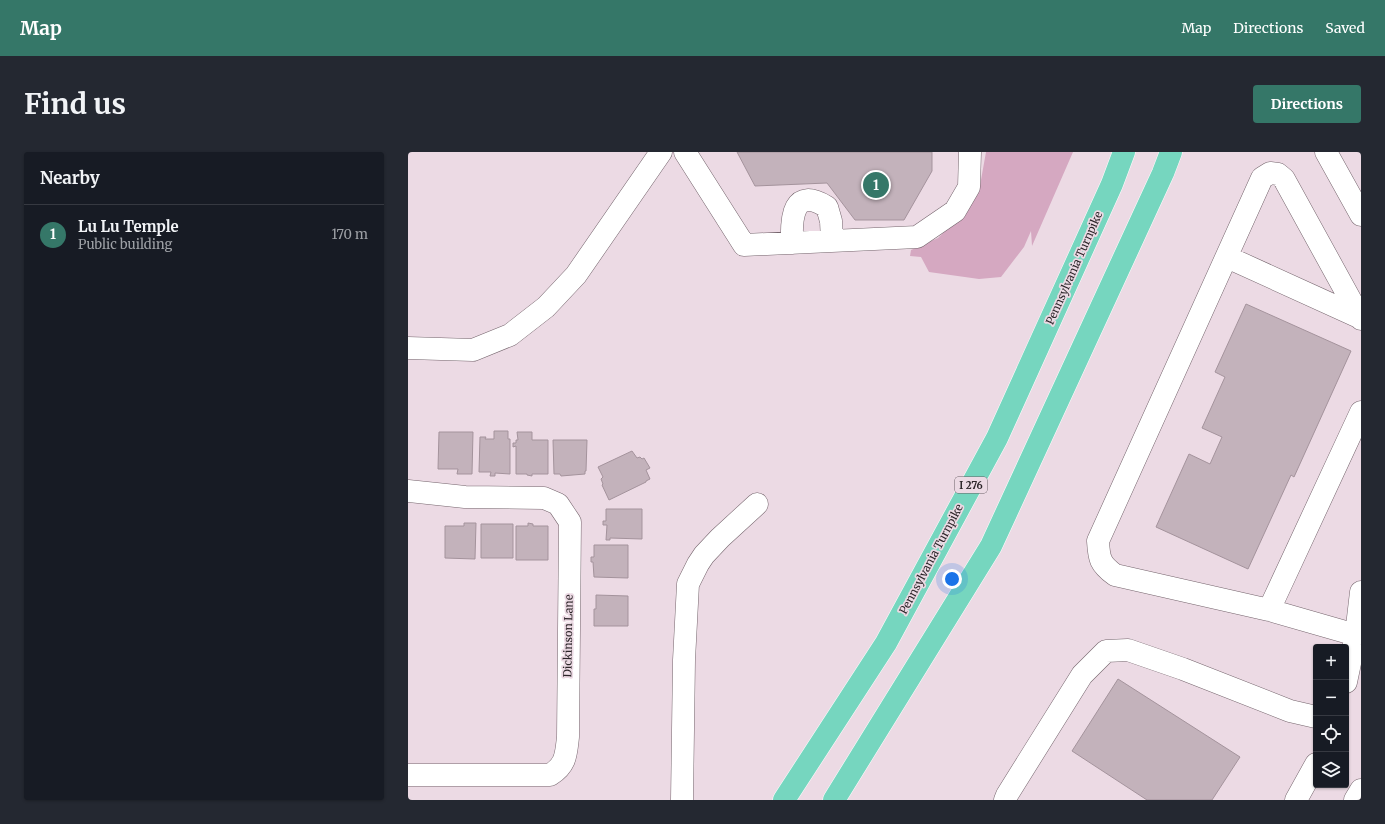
<!DOCTYPE html>
<meta charset="utf-8">
<style>
:root{--surface:#171b24;--page:#242831;--text:#f1f3f6;--muted:#9ea1a6;--line:#363941;--accent:#357768}
body{margin:0;font-family:Merriweather,serif;background:var(--page);color:var(--text)}
.controls{position:absolute;right:12px;bottom:12px;display:grid;overflow:hidden;border-radius:4px;box-shadow:0 1px 3px #0004}
.controls button{width:36px;height:36px;display:grid;place-items:center;padding:0;border:0;border-bottom:1px solid var(--line);background:var(--surface);color:var(--text);font:20px sans-serif}
.you{position:absolute;left:544px;top:427px;width:14px;height:14px;margin:-10px;border:3px solid #fff;border-radius:50%;background:#1a73e8;box-shadow:0 0 0 6px #1a73e833}
.badge{display:grid;place-items:center;width:26px;height:26px;border-radius:50%;background:var(--accent);color:#fff;font-size:13px;font-weight:700}
.pin{position:absolute;translate:-50% -50%;border:2px solid #fff;box-shadow:0 1px 4px #0006}
.list{margin:0;padding:0;list-style:none}
h2{display:flex;justify-content:space-between;align-items:center;height:52px;margin:0;padding:0 16px;font-size:17px}
h2 small{font-size:13px;font-weight:400;color:var(--muted)}
.list li{display:grid;grid-template-columns:26px 1fr auto;gap:12px;align-items:center;box-sizing:border-box;height:60px;padding:0 16px;border-top:1px solid var(--line)}
.list b{display:block;font-size:15px;white-space:nowrap}
.list p{margin:0;font-size:13px;white-space:nowrap;color:var(--muted)}
.list em{font-size:13px;font-style:normal;color:var(--muted)}
.icon{flex:none;width:22px;height:22px;fill:none;stroke:currentColor;stroke-width:2;stroke-linecap:round;stroke-linejoin:round}
.map{position:relative;flex:none;width:953px;height:648px;overflow:hidden;border-radius:4px}
header{display:flex;align-items:center;gap:24px;box-sizing:border-box;height:56px;padding:0 20px;background:var(--accent);color:#fff}
header strong{font-size:19px}
nav{display:flex;gap:22px;margin-inline-start:auto;font-size:14px}
.intro{display:flex;align-items:center;justify-content:space-between;box-sizing:border-box;height:96px;padding:0 24px}
h1{margin:0;font-size:28px}
.button{padding:10px 18px;border-radius:4px;background:var(--accent);color:#fff;font-size:14px;font-weight:700}
main{display:flex;gap:24px;padding:0 24px}
aside{flex:1;background:var(--surface);border-radius:4px;box-shadow:0 1px 3px #0004}
.map>svg:first-child{display:block}
.green{fill:#d5a8c1}
.building{fill:#c3b2bb;stroke:#a4939c}
.lines{fill:none;stroke-linecap:round;stroke-linejoin:round}
.minor-casing{stroke:#75656d;stroke-width:23}
.highway-casing{stroke:#fff;stroke-width:23}
.minor{stroke:#fff;stroke-width:22}
.highway{stroke:#76d6bf;stroke-width:22}
.labels{text-anchor:middle;stroke-width:3.5;stroke-linejoin:round;paint-order:stroke}
.shield{fill:#ecdae4;stroke:#665c62;stroke-width:1}
.shield-label{font-size:10px;font-weight:bold;fill:#2d262a}
.street-label{font-size:11px;fill:#2d262a;stroke:#ecdae4}
</style>
<header>
<strong>Map</strong>
<nav><a>Map</a><a>Directions</a><a>Saved</a></nav>
</header>
<div class="intro"><h1>Find us</h1><a class="button">Directions</a></div>
<main>
<aside>
<h2>Nearby<small></small></h2>
<ul class="list">
<li><span class="badge">1</span><div><b>Lu Lu Temple</b><p>Public building</p></div><em>170 m</em></li>
</ul>
</aside>
<div class="map">
<svg width="953" height="648" viewBox="0 0 953 648">
<rect width="100%" height="100%" fill="#ecdae4"/>
<!-- green -->
<path class="green" d="M 578,0 L 665,0 L 624,94 L 623,79 L 616,95 L 593,125 L 571,127 L 521,120 L 513,105 L 502,104 L 503,98 L 530,86 L 556,60 L 571,39 Z"/>
<!-- building -->
<path class="building" d="M 329,0 L 524,0 L 524,19 L 496,68 L 447,68 L 419,31 L 347,34 Z
M 838,152 L 943,199 L 886,325 L 883,323 L 840,417 L 748,375 L 781,302 L 802,312 L 814,285 L 794,276 L 817,225 L 807,220 Z
M 86,279 L 100,279 L 100,287 L 102,287 L 102,322 L 87,321 L 87,324 L 82,324 L 83,320 L 71,320 L 72,285 L 78,285 L 77,287 L 86,287 Z
M 31,280 L 65,280 L 64,322 L 49,322 L 50,317 L 30,317 Z
M 109,280 L 124,280 L 124,288 L 140,288 L 140,322 L 124,322 L 124,324 L 119,323 L 119,322 L 108,322 L 108,294 L 105,295 L 105,291 L 108,291 L 108,288 L 110,288 Z
M 145,288 L 179,288 L 178,319 L 177,319 L 177,322 L 153,324 L 152,322 L 146,322 Z
M 224,299 L 229,306 L 232,305 L 234,307 L 236,306 L 242,316 L 238,318 L 242,327 L 238,329 L 238,330 L 201,348 L 194,333 L 195,332 L 193,327 L 195,325 L 190,315 Z
M 198,357 L 234,357 L 234,387 L 202,386 L 202,388 L 198,388 L 199,373 L 195,373 L 195,369 L 198,369 Z
M 56,371 L 68,371 L 67,407 L 37,406 L 37,374 L 56,374 Z
M 120,371 L 125,372 L 125,374 L 140,374 L 140,408 L 108,408 L 108,374 L 120,374 Z
M 73,372 L 105,372 L 105,406 L 73,406 Z
M 186,393 L 220,393 L 220,426 L 186,425 L 185,410 L 183,410 L 183,405 L 186,405 Z
M 188,443 L 220,444 L 220,474 L 186,474 L 186,457 L 188,457 Z
M 710,527 L 832,605 L 804,648 L 739,648 L 664,599 Z"/>
<g class="lines">
<!-- minor casing -->
<g class="minor-casing">
<path id="minor" d="M 277,0 L 336,93 L 509,85 L 547,59 L 561,35 L 562,0
M 918,0 L 953,63
M 384,91 C 383,65 385,34 419,55 L 423,69 L 424,89
M 819,105 L 953,166
M 0,196 L 65,198 L 102,183 L 138,155 L 168,123 L 253,0
M 0,339 L 57,345 L 136,346 L 150,352 L 162,370 L 160,585 C 158,603 158,613 142,623 L 0,623
M 861,458 L 953,260
M 948,483 L 861,458 L 707,423 C 692,412 691,407 690,389 L 854,26 L 862,21 L 870,22 L 876,27 L 953,167
M 938,530 L 948,483 L 953,440
M 274,648 L 276,508 L 280,432 L 290,412 L 296,403 L 312,386 L 349,352
M 597,648 L 599,643 L 674,523 L 698,499 L 720,498 L 775,517 L 882,559 L 908,565
M 888,648 L 908,612
M 947,648 L 953,638"/>
</g>
<!-- highway casing -->
<g class="highway-casing">
<path id="highway" d="M 376,648 L 478,491 L 589,286 L 704,32 L 716,0
M 426,648 L 583,394 L 755,21 L 763,0"/>
</g>
<!-- minor -->
<use href="#minor" class="minor"/>
<!-- highway -->
<use href="#highway" class="highway"/>
</g>
<g class="labels">
<!-- shield labels -->
<rect class="shield" x="547" y="325" width="32" height="16" rx="3"/>
<g class="shield-label">
<text x="563" y="337">I 276</text>
</g>
<!-- street labels -->
<g class="street-label">
<text transform="translate(666 116) rotate(-66)" y="4">Pennsylvania Turnpike</text>
<text transform="translate(523 407) rotate(-62)" y="4">Pennsylvania Turnpike</text>
<text transform="translate(160 484) rotate(-89)" y="4">Dickinson Lane</text>
</g>
</g>
</svg>
<div class="controls">
<button>+</button>
<button>−</button>
<button><svg class="icon" aria-label="locate" viewBox="0 0 24 24"><circle cx="12" cy="12" r="6"/><path d="M12 2v4M12 18v4M2 12h4M18 12h4"/></svg></button>
<button><svg class="icon" aria-label="layers" viewBox="0 0 24 24"><path d="M12 4l9 5-9 5-9-5zM3 14l9 5 9-5"/></svg></button>
</div>
<div class="you"></div>
<div class="pin badge" style="left:468px;top:33px">1</div>
</div>
</main>
